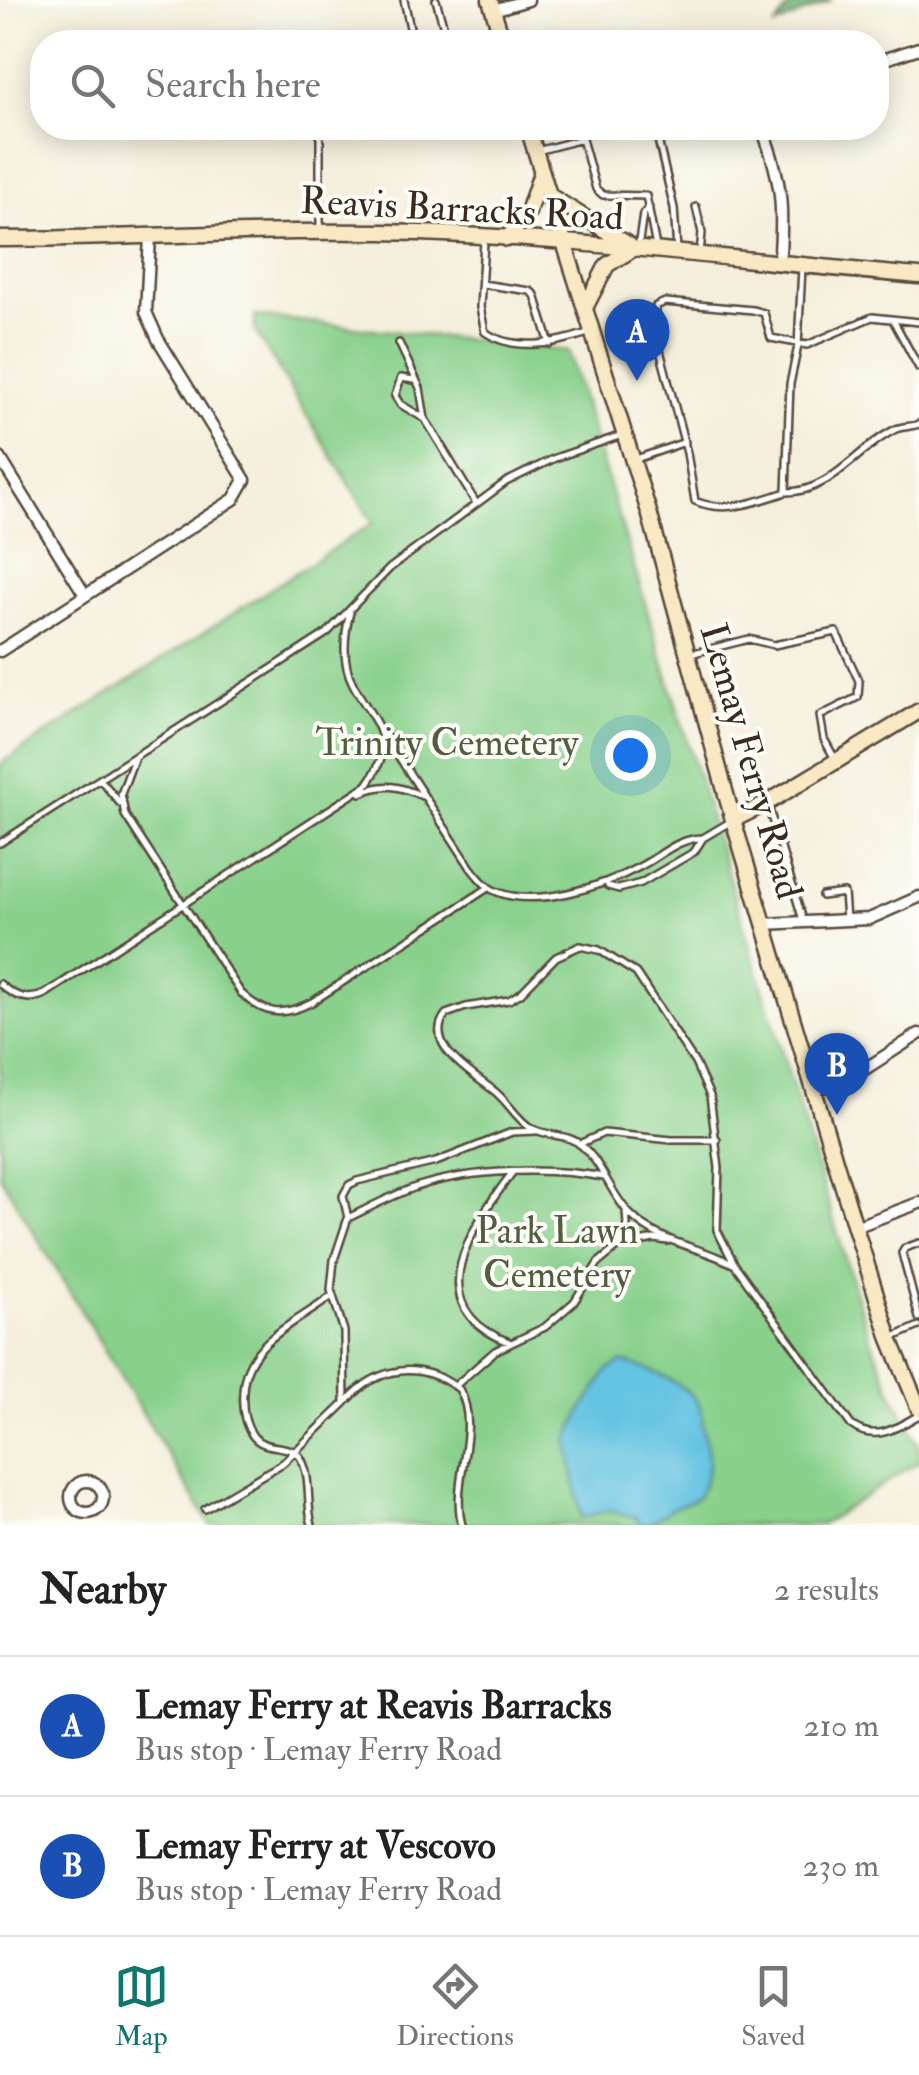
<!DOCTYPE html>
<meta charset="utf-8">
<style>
:root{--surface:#fff;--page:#f6f6f6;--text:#222;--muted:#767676;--line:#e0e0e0;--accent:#0f766e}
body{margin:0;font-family:"IM FELL Double Pica",serif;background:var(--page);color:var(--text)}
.you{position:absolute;left:630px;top:755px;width:35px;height:35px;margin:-25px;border:8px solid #fff;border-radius:50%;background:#1a73e8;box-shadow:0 0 0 15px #1a73e833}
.badge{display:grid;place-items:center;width:65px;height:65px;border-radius:50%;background:var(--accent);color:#fff;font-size:32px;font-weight:700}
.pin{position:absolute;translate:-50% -82px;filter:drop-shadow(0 2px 5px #0008)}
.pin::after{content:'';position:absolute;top:52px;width:35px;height:30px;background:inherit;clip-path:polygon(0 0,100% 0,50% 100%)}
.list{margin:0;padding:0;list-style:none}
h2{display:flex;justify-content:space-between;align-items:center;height:130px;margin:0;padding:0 40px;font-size:42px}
h2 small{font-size:32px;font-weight:400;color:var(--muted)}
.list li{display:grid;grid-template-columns:65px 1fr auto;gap:30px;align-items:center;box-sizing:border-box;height:140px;padding:0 40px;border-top:2px solid var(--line)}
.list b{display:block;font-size:38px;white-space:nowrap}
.list p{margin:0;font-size:32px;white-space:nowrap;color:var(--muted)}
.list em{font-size:32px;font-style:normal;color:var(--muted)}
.icon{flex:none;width:55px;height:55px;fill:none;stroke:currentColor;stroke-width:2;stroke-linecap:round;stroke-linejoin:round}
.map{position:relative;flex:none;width:919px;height:1525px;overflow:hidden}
.search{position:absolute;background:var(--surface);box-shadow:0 5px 25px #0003;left:30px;right:30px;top:30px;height:110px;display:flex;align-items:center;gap:25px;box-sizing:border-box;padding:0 35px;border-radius:40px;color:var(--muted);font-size:38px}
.sheet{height:410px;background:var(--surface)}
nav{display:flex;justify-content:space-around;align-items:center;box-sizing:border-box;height:140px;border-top:2px solid var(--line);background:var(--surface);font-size:28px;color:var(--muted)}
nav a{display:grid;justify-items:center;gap:5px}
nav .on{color:var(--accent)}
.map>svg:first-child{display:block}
.green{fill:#88d08b;stroke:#627d54;stroke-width:2.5}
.forest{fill:#6eb277;stroke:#546e4a;stroke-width:2.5}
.water{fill:#63c3e1;stroke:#4f7680;stroke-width:2.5}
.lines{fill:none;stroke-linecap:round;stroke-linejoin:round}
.lane-casing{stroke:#57483a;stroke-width:10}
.street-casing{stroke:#57483a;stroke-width:15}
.secondary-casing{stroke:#57483a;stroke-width:19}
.lane{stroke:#fff;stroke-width:5}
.street{stroke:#fff;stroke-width:10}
.secondary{stroke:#f8e8c3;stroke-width:14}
.labels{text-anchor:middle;stroke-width:8;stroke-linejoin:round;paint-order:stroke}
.street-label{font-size:38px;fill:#3b2a1e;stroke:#fdfcf7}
.park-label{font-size:38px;fill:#525c3f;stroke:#fdfcf7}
</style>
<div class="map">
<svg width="919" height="1525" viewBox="0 0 919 1525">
<rect width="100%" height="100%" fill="#fdfcf7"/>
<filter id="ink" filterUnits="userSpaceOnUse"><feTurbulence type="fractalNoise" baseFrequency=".01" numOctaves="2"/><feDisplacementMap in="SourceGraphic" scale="20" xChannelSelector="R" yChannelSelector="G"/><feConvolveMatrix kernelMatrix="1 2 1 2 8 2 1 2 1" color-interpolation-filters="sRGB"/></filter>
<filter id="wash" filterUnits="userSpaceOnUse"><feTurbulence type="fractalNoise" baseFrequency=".0048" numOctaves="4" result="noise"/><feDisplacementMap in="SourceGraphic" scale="40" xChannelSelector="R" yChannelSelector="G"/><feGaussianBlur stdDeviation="2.25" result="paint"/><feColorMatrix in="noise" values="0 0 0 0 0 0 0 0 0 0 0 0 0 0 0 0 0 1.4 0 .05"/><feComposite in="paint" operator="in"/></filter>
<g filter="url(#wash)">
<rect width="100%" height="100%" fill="#f4efdc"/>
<!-- green -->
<path class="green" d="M 255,316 L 568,351 L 868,1333 L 894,1397 L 919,1446 L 919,1461 L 821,1525 L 210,1525 L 0,1176 L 0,764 L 373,523 L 255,331 Z"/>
<!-- forest -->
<path class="forest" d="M 794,0 L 832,0 L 775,26 Z"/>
<!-- water -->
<path class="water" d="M 622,1362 C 646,1367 687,1383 699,1405 C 703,1413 702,1420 703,1429 C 710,1458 712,1470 697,1498 L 671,1509 L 648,1525 L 641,1524 L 635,1517 L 609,1510 L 581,1518 L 568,1440 L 581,1412 L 607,1371 Z"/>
</g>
<g filter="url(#ink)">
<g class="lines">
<!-- lane casing -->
<g class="lane-casing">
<path id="lane" d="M 404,0 L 413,42
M 436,0 L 448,42
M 320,128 L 320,229
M 386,128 L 498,133 L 540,128
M 658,140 L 674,208 L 677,250
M 537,151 L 582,139 L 596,189 L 603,195 L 646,196 L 656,247
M 696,207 L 702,233 L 700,253
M 484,241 L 480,307 L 485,332 C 515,353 557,343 588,333
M 638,248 L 643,214 L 649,208
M 802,267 L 798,346 L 790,384 L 786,492 C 756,502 725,514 695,501 L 687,453 L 656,335 L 656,306 L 665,302 L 753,310 L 764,313 L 771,338 L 807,345 L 872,317 L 919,322
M 482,284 L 530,291 L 535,295 L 550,344
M 893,320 L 919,368
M 399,343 L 420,388 L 425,419 L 476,503
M 414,380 L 401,378 L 395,396 L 400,404 L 425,419
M 636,459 L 685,442
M 786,492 C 831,493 858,447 896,429 C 903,426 912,427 919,424
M 690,654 L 749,639 L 774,645 L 836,632 L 859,681 L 858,697 L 820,716 L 824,739 L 835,759
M 384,734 L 471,868 C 477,876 484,885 493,890 C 533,910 604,886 641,866 C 662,855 678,838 703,838
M 134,759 L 121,794 L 125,815 L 241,993 C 264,1015 283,1017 312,1002 L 488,888
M 100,779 L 120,803
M 361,793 C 384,782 400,786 422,796
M 768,806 L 803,920
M 0,843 L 327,633 L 390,568 L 506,482 L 555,458 L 622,435
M 608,886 L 619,889 L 641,883 L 694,852 L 703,838 L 730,822
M 822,896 L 844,893 L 846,920
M 0,984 C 14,997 29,1002 45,994 L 367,785 C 400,739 374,724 353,684 C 341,662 344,636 350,612
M 579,1144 L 604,1133 L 672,1140 L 717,1140
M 348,1218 L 343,1196 L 349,1185 L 357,1181 L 436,1162 L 512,1132 L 536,1131
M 919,1243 L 905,1248 L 902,1253 L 919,1318
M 620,1246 L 654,1239 L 668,1241
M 735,1265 C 702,1247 658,1243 631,1215 C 611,1196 603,1164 582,1146 C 568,1133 547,1137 531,1128 C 515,1118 508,1101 493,1090 C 473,1074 422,1045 446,1014 L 466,1007 L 509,1000 L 521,993 L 556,957 L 580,946 L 599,950 L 636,973 L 695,1063 L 710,1096 L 719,1168 L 717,1230 L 735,1265 L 851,1425 C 875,1443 897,1428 919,1415
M 894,1337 L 919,1326
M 509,1342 C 417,1307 471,1227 512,1173
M 455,1386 L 495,1351 L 545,1327 L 574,1302 L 598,1263 L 619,1246 L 627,1225 L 626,1211
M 347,1401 C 379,1365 420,1361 459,1389 C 482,1428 450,1480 462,1525
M 205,1509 L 283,1463 L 345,1403 L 344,1331 L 331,1290 L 334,1260 L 348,1218 C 371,1207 394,1194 419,1186 C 472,1169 549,1167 604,1177
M 312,1525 C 306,1504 312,1476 300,1457 C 290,1442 265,1452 253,1436 C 244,1424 242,1407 243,1392 C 245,1340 297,1324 333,1295"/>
</g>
<!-- street casing -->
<g class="street-casing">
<path id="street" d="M 493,10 L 528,0
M 876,62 L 919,48
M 762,128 C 782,181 784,207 779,264
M 0,458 L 85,595
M 0,651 L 234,499 L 245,480 L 158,339 L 146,312 L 150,237
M 763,924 L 869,919 L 919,897
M 814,1091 L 865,1069 L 919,1034
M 855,1227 L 919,1203
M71 1497a16 16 0 1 1 32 0a16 16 0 1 1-32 0Z"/>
</g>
<!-- secondary casing -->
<g class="secondary-casing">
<path id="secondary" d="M 490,0 L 503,42
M 528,128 L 649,512 L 733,820 L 855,1227 L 890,1339 L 919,1409
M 550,196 L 629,245
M 0,239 C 139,239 279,228 419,233 C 586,239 752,262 919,276
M 507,239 L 528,212 L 541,173
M 585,308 L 607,265 L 633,249
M 733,820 L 767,803 L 919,711"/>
</g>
<!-- lane -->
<use href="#lane" class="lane"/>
<!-- street -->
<use href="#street" class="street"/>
<!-- secondary -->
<use href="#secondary" class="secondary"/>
</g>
</g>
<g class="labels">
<!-- street labels -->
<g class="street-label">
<text transform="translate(462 208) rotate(3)" y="13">Reavis Barracks Road</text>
<text transform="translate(752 761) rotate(74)" y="13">Lemay Ferry Road</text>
</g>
<!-- park labels -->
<g class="park-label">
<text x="447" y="755">Trinity Cemetery</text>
<text x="557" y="1243">Park Lawn<tspan x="557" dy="44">Cemetery</tspan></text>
</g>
</g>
</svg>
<div class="you"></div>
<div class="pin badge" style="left:637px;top:381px;background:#1a4fb4">A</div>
<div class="pin badge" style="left:837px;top:1115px;background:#1a4fb4">B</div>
<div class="search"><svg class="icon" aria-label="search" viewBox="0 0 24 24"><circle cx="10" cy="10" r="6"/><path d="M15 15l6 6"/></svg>Search here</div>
</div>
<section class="sheet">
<h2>Nearby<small>2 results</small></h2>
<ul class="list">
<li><span class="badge" style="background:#1a4fb4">A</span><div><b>Lemay Ferry at Reavis Barracks</b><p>Bus stop · Lemay Ferry Road</p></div><em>210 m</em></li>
<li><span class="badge" style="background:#1a4fb4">B</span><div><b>Lemay Ferry at Vescovo</b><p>Bus stop · Lemay Ferry Road</p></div><em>230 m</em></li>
</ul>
</section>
<nav>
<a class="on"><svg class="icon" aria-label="map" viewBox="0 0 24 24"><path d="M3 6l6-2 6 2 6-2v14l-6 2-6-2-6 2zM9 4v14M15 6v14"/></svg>Map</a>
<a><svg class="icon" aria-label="directions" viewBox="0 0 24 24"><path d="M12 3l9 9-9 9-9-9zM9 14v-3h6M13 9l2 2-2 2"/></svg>Directions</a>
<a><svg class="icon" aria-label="saved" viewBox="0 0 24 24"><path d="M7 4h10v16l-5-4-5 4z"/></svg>Saved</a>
</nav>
